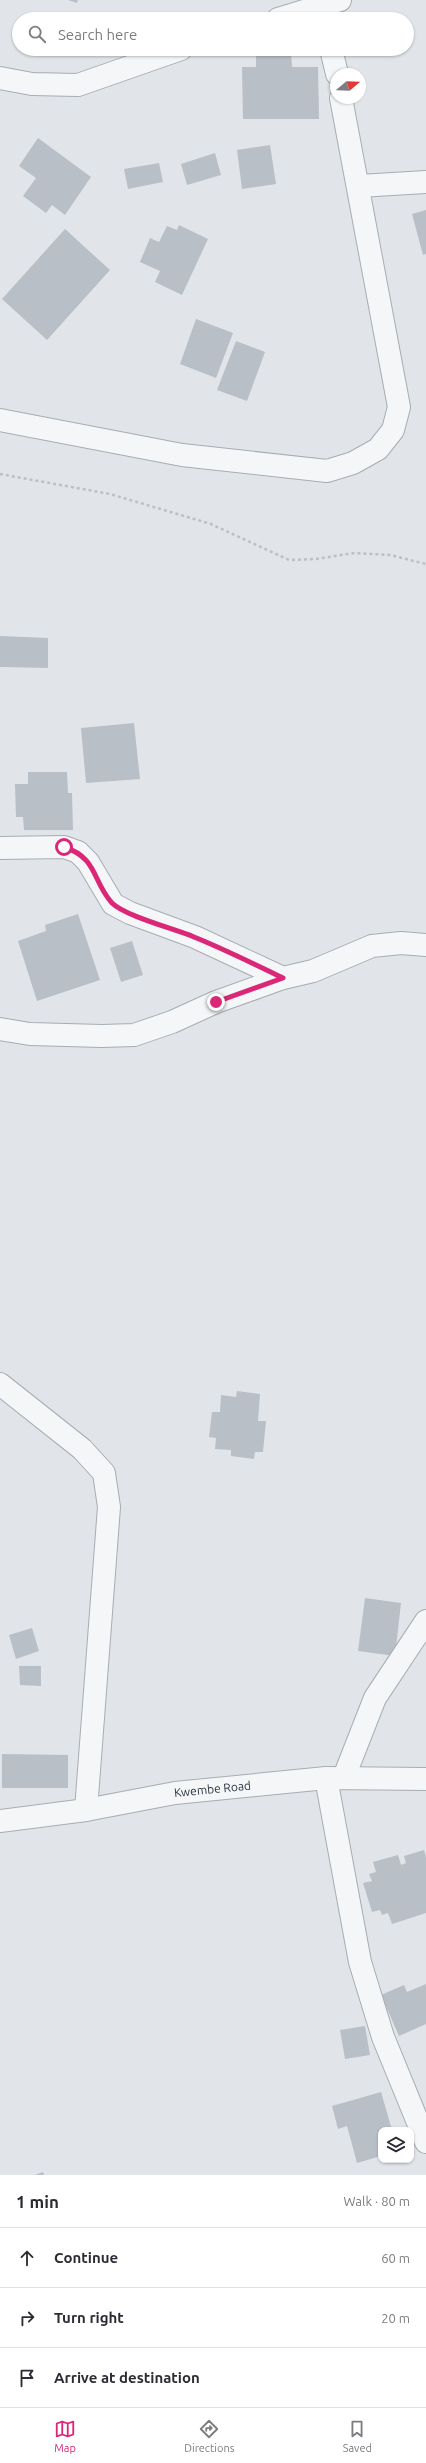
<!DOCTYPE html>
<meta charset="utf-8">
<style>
:root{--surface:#fff;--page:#f7f7f7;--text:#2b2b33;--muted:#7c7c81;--line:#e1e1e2;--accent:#db2777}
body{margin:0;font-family:Ubuntu,sans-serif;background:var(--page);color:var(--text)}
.controls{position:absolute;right:12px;bottom:12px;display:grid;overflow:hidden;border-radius:8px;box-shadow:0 1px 3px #0004}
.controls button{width:36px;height:36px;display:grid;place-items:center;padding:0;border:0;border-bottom:1px solid var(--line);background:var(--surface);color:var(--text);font:20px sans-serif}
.compass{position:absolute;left:330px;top:68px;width:36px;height:36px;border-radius:50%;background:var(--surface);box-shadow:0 1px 3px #0004;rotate:71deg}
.stop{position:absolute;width:12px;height:12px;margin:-9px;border:3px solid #db2777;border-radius:50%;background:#fff}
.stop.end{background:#db2777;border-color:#fff;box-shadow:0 1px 4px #0008}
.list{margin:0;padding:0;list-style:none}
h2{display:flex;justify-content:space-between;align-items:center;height:52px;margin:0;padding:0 16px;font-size:17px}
h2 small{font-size:13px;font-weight:400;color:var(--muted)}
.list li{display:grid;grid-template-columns:26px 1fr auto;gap:12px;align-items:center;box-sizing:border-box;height:60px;padding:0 16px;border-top:1px solid var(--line)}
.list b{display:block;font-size:15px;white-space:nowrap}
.list em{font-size:13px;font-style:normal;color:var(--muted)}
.icon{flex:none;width:22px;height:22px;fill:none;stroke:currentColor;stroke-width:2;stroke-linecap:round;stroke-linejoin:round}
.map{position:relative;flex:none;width:426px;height:2175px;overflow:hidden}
.search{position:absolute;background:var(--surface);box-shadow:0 1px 3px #0004;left:12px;right:12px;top:12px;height:44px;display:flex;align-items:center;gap:10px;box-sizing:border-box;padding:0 14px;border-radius:22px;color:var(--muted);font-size:15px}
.sheet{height:232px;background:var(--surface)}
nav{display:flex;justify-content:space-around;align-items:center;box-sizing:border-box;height:56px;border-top:1px solid var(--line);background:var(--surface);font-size:11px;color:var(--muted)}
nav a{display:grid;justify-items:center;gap:2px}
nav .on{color:var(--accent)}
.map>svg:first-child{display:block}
.building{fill:#b9bfc6}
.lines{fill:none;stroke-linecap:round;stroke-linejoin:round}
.street-casing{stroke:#a6adb3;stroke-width:24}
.path{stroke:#bbc0c4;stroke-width:2.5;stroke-dasharray:3 3;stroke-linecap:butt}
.street{stroke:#f4f6f8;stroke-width:22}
.route{stroke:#db2777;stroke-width:5}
.labels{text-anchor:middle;stroke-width:3;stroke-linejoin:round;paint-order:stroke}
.street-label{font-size:12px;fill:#2a3540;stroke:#f1f4f7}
</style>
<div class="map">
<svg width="426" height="2175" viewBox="0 0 426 2175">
<rect width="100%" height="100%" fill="#e1e5e9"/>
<!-- building -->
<path class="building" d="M 68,0 L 78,0 L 77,3 Z
M 291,52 L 292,67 L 318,67 L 319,119 L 243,119 L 242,67 L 256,67 L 256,53 Z
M 38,138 L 91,177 L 65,215 L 52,205 L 46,213 L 23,196 L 36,178 L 19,166 Z
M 270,145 L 276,184 L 242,189 L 237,150 Z
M 215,153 L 221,175 L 187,185 L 181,164 Z
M 159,163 L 163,182 L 128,189 L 124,169 Z
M 426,210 L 426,254 L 423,255 L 412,214 Z
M 179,225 L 208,239 L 182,295 L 155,282 L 160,271 L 140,262 L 150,238 L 159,242 L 167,226 L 177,230 Z
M 65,229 L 110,270 L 47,340 L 2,299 Z
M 196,319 L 233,333 L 216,378 L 180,364 Z
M 236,341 L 265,352 L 247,401 L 217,390 Z
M 0,636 L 48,638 L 48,668 L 0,667 Z
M 134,723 L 140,779 L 86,783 L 81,728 Z
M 28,772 L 67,772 L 68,793 L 72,793 L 73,830 L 24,830 L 23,817 L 16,817 L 15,784 L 28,784 Z
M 78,914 L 100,980 L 37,1001 L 18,941 L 46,931 L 45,925 Z
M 132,941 L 143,975 L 121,982 L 110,948 Z
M 237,1391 L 260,1394 L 258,1421 L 266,1421 L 263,1452 L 255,1452 L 254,1459 L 231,1456 L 231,1450 L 215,1449 L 216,1438 L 209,1437 L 212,1412 L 220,1412 L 221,1395 L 236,1397 Z
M 365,1598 L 401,1603 L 395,1656 L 358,1651 Z
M 32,1628 L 39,1651 L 16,1659 L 9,1635 Z
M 19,1666 L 41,1666 L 41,1686 L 20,1685 Z
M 2,1754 L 68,1755 L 68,1788 L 2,1788 Z
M 424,1850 L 426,1857 L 426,1913 L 392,1924 L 388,1913 L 382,1915 L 380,1910 L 372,1912 L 363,1883 L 372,1881 L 369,1874 L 376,1872 L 373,1862 L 398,1855 L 401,1865 L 406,1863 L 404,1856 Z
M 426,1984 L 426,2024 L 399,2036 L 381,1995 L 404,1985 L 407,1992 Z
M 365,2026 L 370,2055 L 345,2059 L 340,2030 Z
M 381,2092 L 392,2130 L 381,2130 L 381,2156 L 357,2163 L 347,2126 L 338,2129 L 332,2106 Z
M 43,2172 L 44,2175 L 35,2175 Z"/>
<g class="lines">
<!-- street casing -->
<g class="street-casing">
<g id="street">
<path d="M 278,19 L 340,0"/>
<path d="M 331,49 L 337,74"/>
<path d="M 0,78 L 32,84 L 78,85 L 181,49"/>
<path d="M 359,186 L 426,182"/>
<path d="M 0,420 L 182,455 L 327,471 L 353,463 L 378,449 L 393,430 L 399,407 L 341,98"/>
<path d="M 0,848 L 64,847 L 78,852 L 88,862 L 113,904 L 130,913 L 195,937 L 283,978"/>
<path d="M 0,1029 L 30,1034 L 102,1036 L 134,1035 L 172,1022 L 216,1002 L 283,978 L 313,971 L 372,946 L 401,943 L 426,945"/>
<path d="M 0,1384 L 82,1449 L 104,1473 L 109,1507 L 86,1810"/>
<path d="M 344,1777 L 375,1698 L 426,1621"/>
<path d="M 326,1778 L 360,1962 L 383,2037 L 426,2142"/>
<path id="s1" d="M 0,1821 L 86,1810 L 175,1793 L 326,1778 L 426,1779"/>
</g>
</g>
<!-- path -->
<path class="path" d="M 0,474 L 110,494 L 211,524 L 289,560 L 316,559 L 354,553 L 390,555 L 426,564"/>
<!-- street -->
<use href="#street" class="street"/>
</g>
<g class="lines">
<!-- route -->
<path class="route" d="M 64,847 C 98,858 92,881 112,903 C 125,916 175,929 194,937 C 224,949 254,964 283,978 L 216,1002"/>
</g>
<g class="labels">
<!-- street labels -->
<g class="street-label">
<text dy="4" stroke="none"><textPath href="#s1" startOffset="215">Kwembe Road</textPath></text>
</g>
</g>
</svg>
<div class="controls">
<button><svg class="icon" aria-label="layers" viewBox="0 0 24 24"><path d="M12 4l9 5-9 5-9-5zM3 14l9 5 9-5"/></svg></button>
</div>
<svg class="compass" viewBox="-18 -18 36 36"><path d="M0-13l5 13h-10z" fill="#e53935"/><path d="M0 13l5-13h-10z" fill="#7c7c81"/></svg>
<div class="stop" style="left:64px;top:847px"></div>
<div class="stop end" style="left:216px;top:1002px"></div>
<div class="search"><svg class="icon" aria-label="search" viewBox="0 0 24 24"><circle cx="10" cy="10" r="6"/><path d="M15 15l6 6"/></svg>Search here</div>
</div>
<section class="sheet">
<h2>1 min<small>Walk · 80 m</small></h2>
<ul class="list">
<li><svg class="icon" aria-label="ahead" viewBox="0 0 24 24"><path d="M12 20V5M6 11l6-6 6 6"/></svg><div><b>Continue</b></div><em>60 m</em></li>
<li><svg class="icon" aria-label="right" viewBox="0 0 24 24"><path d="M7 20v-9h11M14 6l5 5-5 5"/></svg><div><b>Turn right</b></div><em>20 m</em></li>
<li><svg class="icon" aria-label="arrive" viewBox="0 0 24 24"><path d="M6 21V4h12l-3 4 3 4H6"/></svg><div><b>Arrive at destination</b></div></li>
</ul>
</section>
<nav>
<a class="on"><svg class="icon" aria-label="map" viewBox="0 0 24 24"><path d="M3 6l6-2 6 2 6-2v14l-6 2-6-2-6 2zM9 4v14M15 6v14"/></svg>Map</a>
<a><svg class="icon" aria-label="directions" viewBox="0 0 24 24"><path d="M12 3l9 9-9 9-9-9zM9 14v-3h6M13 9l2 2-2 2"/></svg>Directions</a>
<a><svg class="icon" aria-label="saved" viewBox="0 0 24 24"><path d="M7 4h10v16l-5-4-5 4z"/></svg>Saved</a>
</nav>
